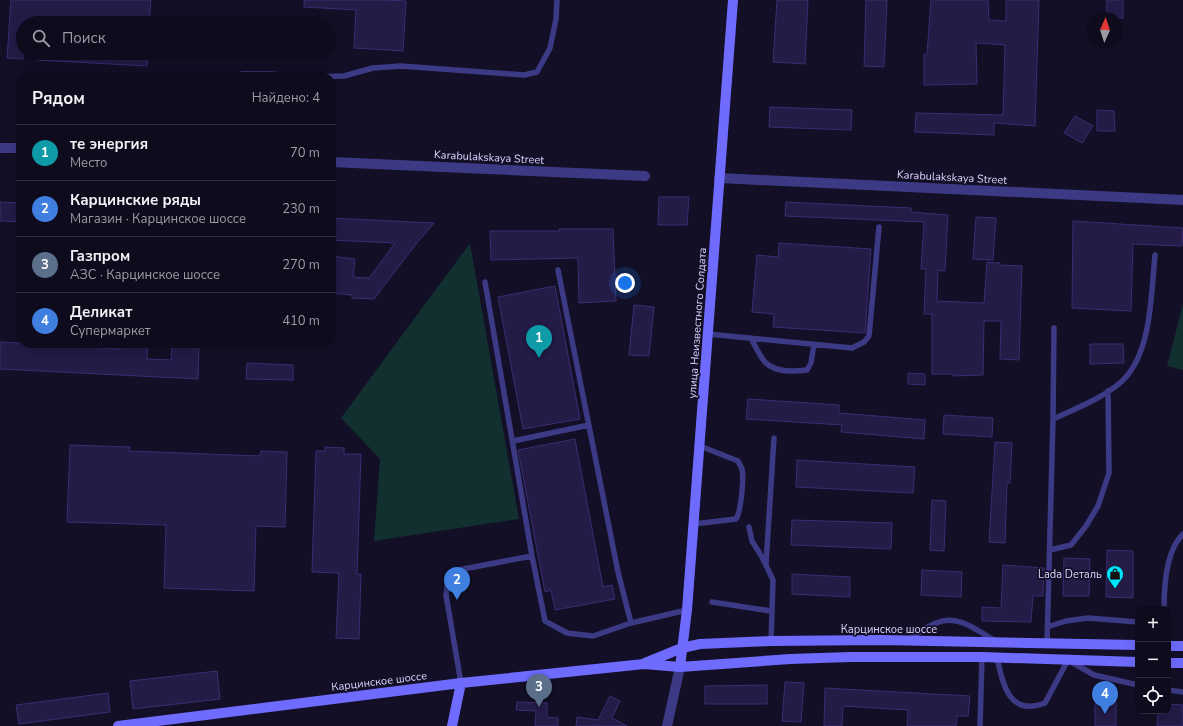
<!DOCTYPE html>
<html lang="ru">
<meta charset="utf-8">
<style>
:root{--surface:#0e0b1c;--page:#171425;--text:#f1f3f6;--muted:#9b9ba3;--line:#2e2b3b;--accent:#7c3aed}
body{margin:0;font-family:"Nunito Sans",sans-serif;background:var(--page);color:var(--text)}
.controls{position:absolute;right:12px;bottom:12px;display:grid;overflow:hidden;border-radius:8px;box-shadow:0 4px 16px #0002}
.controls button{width:36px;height:36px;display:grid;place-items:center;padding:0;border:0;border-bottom:1px solid var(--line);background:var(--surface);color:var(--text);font:20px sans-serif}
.compass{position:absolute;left:1087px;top:12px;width:36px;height:36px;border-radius:50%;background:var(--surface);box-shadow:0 4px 16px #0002;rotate:3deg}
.you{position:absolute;left:625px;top:283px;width:14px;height:14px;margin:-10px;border:3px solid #fff;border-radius:50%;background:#1a73e8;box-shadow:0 0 0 6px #1a73e833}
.badge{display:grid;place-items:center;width:26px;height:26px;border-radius:50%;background:var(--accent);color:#fff;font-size:13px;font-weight:700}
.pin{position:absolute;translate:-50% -33px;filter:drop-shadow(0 1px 2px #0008)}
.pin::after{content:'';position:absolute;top:21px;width:14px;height:12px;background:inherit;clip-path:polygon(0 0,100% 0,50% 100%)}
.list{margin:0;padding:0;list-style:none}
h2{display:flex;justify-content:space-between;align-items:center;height:52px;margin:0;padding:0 16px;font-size:17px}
h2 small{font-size:13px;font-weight:400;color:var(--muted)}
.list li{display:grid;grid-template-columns:26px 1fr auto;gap:12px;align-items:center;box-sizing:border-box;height:56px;padding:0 16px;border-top:1px solid var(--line)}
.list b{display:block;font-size:15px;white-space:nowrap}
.list p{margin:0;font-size:13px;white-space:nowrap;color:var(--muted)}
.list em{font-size:13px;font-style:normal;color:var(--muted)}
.icon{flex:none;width:22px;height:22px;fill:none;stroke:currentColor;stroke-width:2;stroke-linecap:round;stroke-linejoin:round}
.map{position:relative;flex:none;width:1183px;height:726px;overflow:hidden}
.search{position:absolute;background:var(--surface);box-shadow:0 4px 16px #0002;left:16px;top:16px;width:320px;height:44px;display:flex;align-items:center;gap:10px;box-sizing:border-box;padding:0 14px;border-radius:22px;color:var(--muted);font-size:15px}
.panel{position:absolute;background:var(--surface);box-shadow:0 4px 16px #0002;left:16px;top:72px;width:320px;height:276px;border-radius:16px}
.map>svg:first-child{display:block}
.green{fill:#12302f}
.building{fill:#241b47;stroke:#3b2d73}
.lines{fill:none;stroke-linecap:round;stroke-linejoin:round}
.lane{stroke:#3d3a85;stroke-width:5.5}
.street{stroke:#3d3a85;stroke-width:10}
.secondary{stroke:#6f6bff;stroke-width:10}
.labels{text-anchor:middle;stroke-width:3.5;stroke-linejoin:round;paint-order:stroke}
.street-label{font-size:11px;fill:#d9d4ff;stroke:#130f26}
.poi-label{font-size:11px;fill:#d9d4ff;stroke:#130f26;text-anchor:end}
</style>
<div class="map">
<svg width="1183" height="726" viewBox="0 0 1183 726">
<rect width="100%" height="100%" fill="#130f26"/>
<!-- green -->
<path class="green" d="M 470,243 L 519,519 L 374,541 L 380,459 L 341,418 Z
M 1183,304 L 1183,370 L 1167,366 Z"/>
<!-- building -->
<path class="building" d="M 11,0 L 151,0 L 149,23 L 23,23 L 23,59 L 7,58 Z
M 304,0 L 383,0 L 406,1 L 403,51 L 354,48 L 356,10 L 304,7 Z
M 777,0 L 808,0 L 805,64 L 773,62 Z
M 866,0 L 887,0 L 884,67 L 864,66 Z
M 931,0 L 988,0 L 989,20 L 1006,21 L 1006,0 L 1039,0 L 1035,126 L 994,123 L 994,135 L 915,132 L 916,113 L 1003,115 L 1005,45 L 976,43 L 977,84 L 924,85 L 924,54 L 927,54 Z
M 1107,0 L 1123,0 L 1123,18 L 1106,18 Z
M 38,53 L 148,53 L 147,66 L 37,60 Z
M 770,107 L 852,110 L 851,130 L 769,127 Z
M 1097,110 L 1114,111 L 1115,131 L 1097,131 Z
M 1075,116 L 1093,126 L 1082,143 L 1064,133 Z
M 659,197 L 689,197 L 687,225 L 658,225 Z
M 0,202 L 21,203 L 21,222 L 0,221 Z
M 786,202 L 911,208 L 911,212 L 948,215 L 945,271 L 938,270 L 937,301 L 984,303 L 987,262 L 1000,263 L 1000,265 L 1022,266 L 1019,360 L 1000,359 L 1001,321 L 984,321 L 983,375 L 953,376 L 953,374 L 932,374 L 932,314 L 924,314 L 926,269 L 921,269 L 924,222 L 785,216 Z
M 976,217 L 996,218 L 993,260 L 973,259 Z
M 331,218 L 434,223 L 416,244 L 374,299 L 352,298 L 352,295 L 331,293 L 331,256 L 355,259 L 353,277 L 369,278 L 395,243 L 331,240 Z
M 1073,221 L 1183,228 L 1182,246 L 1133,244 L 1131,311 L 1072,308 Z
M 559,229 L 613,229 L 616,301 L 579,303 L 578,258 L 491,260 L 490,231 L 560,231 Z
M 779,243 L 871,249 L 865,333 L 773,327 L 774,314 L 752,312 L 757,255 L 778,257 Z
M 555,286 L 580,419 L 523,429 L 498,297 Z
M 634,305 L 654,307 L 649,356 L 629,355 Z
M 0,342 L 120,349 L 120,343 L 148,343 L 147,359 L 171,360 L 172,343 L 199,343 L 198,379 L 0,369 Z
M 1090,344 L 1123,344 L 1124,363 L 1090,364 Z
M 247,363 L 293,365 L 293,380 L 246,379 Z
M 908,373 L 925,374 L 925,385 L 908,384 Z
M 748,399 L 839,405 L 839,413 L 925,420 L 924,439 L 841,432 L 842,425 L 746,419 Z
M 944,415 L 993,418 L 992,437 L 943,434 Z
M 575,439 L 603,587 L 612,585 L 615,599 L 555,610 L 551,590 L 545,592 L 518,450 Z
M 995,442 L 1012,443 L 1010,483 L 1007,483 L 1005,543 L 989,542 Z
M 70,445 L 130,447 L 129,451 L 260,456 L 261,451 L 287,452 L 285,527 L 256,526 L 254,591 L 164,588 L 166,525 L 67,522 Z
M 325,447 L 344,448 L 344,454 L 361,454 L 357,574 L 361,574 L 359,639 L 336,638 L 339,573 L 312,572 L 316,451 L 325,451 Z
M 797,460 L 915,467 L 913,493 L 796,487 Z
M 932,500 L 946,501 L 944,551 L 930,550 Z
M 792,520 L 892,523 L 891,549 L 791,545 Z
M 1107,550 L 1133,551 L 1133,598 L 1106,597 Z
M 1064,558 L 1090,559 L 1089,596 L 1063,596 Z
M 1003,565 L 1044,568 L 1043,596 L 1033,596 L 1031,622 L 982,621 L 982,607 L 1001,608 Z
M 922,570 L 962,572 L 961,597 L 921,595 Z
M 792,574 L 850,577 L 850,597 L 792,594 Z
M 217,671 L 220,699 L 133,709 L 130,681 Z
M 785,682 L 804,683 L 801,722 L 782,721 Z
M 767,685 L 767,704 L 705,704 L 705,686 Z
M 825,688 L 970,696 L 968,716 L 957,716 L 956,726 L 907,726 L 908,710 L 843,706 L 842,726 L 824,726 Z
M 108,693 L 110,712 L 19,724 L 16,705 Z
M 610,696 L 620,701 L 612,718 L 627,726 L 576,726 L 577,717 L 598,720 Z
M 517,702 L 547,703 L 547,717 L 558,718 L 558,726 L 535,726 L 536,711 L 516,710 Z
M 1095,702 L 1116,702 L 1116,726 L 1095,726 Z
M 1168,704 L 1183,705 L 1183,726 L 1157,726 L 1158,711 L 1168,711 Z"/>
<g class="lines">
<!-- lane -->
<path class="lane" d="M 233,77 L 242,74 L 270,74 L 305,77 L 344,76 L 373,68 L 401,66 L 524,75 L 537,72 L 550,48 L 556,19 L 557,0
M 558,270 L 618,572 L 631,623
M 485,282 L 532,556 L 545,621 L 567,633 L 593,636 L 631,623 L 687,610
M 708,334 L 852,348 L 864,342 L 869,336 L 879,227
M 751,338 C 755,346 759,354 764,361 C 774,372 793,372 807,370 L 811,363 L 814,344
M 1053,419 C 1075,409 1103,398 1121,382 C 1152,354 1151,294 1155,255
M 513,441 L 589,425
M 694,524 L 736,519 C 741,512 744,478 742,469 C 741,467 739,463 738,461 L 700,446
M 749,527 L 752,541 L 762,557 L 773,580 L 771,641
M 1050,550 L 1071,545 L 1086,526 L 1098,506 L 1109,473 L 1108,391
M 766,564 L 774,438
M 712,602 L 771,611
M 1164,609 C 1164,588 1166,550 1183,534
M 1047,627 L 1066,621 L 1088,618 L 1138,622
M 910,639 C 947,610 959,618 995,641
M 1047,643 L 1053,419 L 1054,328
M 997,658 C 1003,684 1009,717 1045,703 L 1068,660 L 1094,675 L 1138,685
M 461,683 L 446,595 L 448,579 L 458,570 L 532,556
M 1168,690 L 1183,692
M 980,726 L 982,657"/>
<!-- street -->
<path class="street" d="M 0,148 L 21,148
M 331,162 L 645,176
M 719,178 L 1183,200
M 667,726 L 680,667"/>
<!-- secondary -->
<path class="secondary" d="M 1168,646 L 1183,646
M 645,663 L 682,648 L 700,644 L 771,641 L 881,640 L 1138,645
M 1168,663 L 1183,663
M 680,667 L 687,610 L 733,0
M 118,726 L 461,683 L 644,664 L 680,667 L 790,659 L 851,657 L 982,657 L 1138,662
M 452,726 L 461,683"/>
</g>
<!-- icons -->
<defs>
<g id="shop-pin" transform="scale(0.9)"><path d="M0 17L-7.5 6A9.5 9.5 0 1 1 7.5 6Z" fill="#00e5ff" stroke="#130f26"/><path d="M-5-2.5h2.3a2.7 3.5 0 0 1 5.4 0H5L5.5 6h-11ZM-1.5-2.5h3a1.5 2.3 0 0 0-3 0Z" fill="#111"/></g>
</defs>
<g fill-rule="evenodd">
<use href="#shop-pin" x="1115" y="574"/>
</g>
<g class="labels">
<!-- street labels -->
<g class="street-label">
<text transform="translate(489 157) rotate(3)" y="4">Karabulakskaya Street</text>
<text transform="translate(952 177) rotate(3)" y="4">Karabulakskaya Street</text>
<text transform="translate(697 323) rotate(-86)" y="4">улица Неизвестного Солдата</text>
<text x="889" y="633">Карцинское шоссе</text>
<text transform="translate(379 681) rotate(-7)" y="4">Карцинское шоссе</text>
</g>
<!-- poi labels -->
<g class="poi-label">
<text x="1102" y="578">Lada Dеталь</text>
</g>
</g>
</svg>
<div class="controls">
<button>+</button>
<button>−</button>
<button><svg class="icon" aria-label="locate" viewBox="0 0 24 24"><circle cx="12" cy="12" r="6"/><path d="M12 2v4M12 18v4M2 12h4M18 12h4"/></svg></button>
</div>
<svg class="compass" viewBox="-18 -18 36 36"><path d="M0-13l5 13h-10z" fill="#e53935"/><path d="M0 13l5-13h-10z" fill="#9b9ba3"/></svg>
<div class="you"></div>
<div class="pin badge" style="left:539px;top:358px;background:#0f9aa8">1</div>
<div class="pin badge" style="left:457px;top:600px;background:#3f7fe0">2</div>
<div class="pin badge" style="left:539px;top:707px;background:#5c6f8a">3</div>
<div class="pin badge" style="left:1105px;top:714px;background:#3f7fe0">4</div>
<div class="search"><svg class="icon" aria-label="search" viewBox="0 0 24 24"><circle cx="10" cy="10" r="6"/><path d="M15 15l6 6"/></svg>Поиск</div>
<section class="panel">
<h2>Рядом<small>Найдено: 4</small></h2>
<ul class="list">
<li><span class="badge" style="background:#0f9aa8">1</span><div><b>те энергия</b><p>Место</p></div><em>70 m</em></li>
<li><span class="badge" style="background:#3f7fe0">2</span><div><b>Карцинские ряды</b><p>Магазин · Карцинское шоссе</p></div><em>230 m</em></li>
<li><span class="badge" style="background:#5c6f8a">3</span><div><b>Газпром</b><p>АЗС · Карцинское шоссе</p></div><em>270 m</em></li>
<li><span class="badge" style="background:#3f7fe0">4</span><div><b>Деликат</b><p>Супермаркет</p></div><em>410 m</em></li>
</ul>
</section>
</div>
